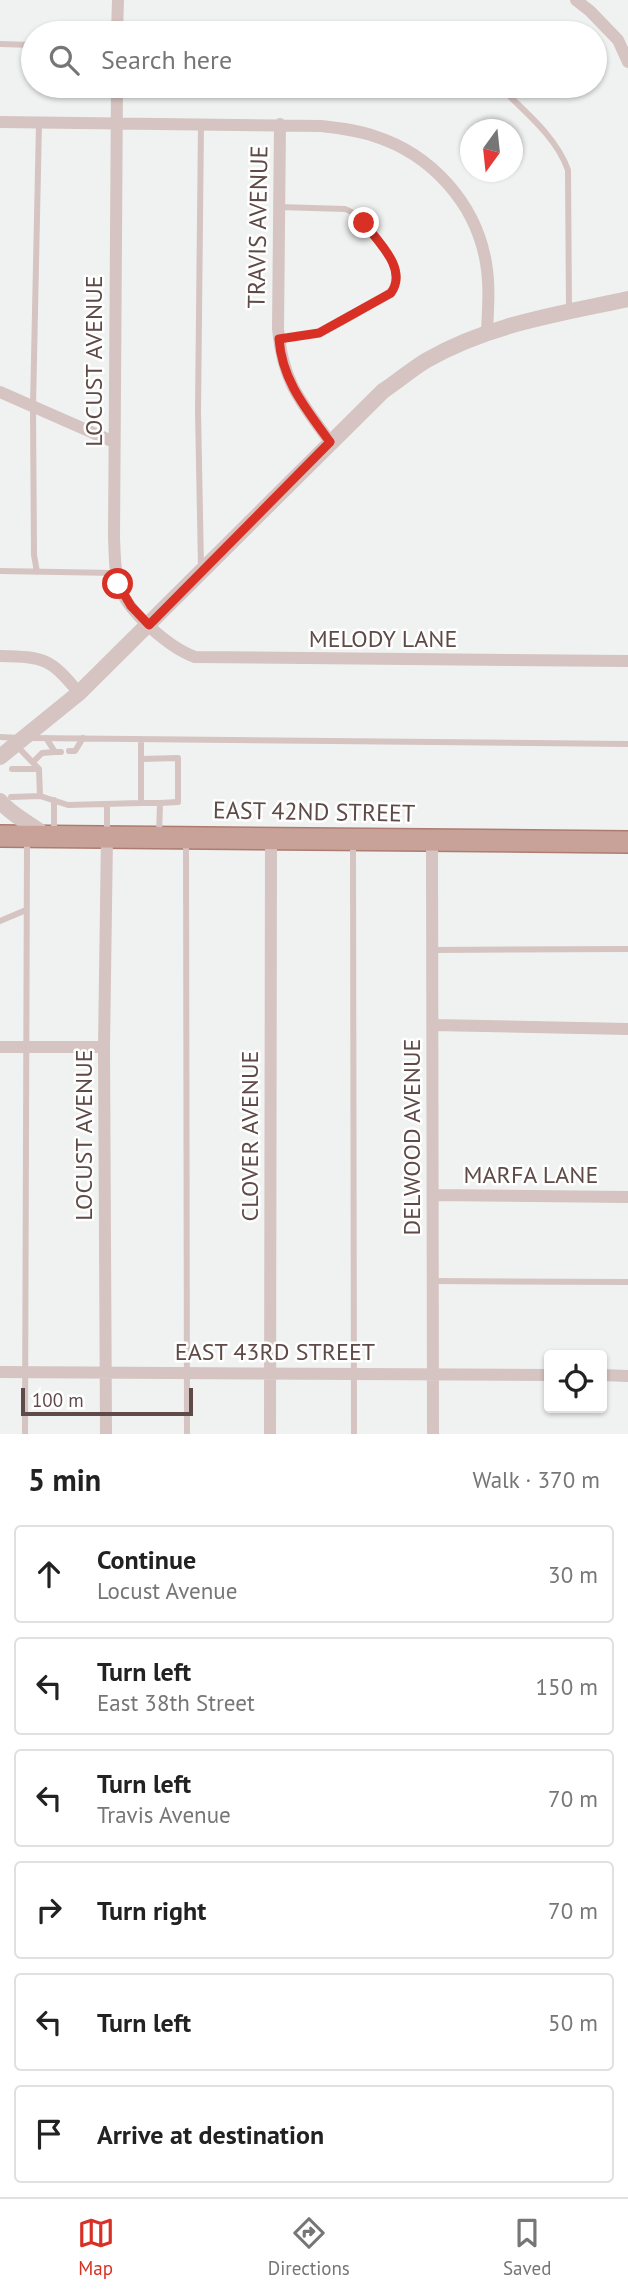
<!DOCTYPE html>
<meta charset="utf-8">
<style>
:root{--surface:#fff;--page:#f6f6f6;--text:#222;--muted:#767676;--line:#e0e0e0;--accent:#d93025}
body{margin:0;font-family:"PT Sans",sans-serif;background:var(--page);color:var(--text)}
.controls{position:absolute;right:21px;bottom:21px;display:grid;overflow:hidden;border-radius:7px;box-shadow:0 2px 5px #0004}
.controls button{width:63px;height:63px;display:grid;place-items:center;padding:0;border:0;border-bottom:2px solid var(--line);background:var(--surface);color:var(--text);font:35px sans-serif}
.compass{position:absolute;left:460px;top:119px;width:63px;height:63px;border-radius:50%;background:var(--surface);box-shadow:0 2px 5px #0004;rotate:195deg}
.scale{position:absolute;left:21px;bottom:18px;width:172px;box-sizing:border-box;padding-left:7px;border:4px solid #5e4a46;border-top:0;font-size:19px;line-height:24px;white-space:nowrap;color:#5e4a46;-webkit-text-stroke:5px #fff;paint-order:stroke}
.stop{position:absolute;width:21px;height:21px;margin:-16px;border:5px solid #d93025;border-radius:50%;background:#fff}
.stop.end{background:#d93025;border-color:#fff;box-shadow:0 2px 7px #0008}
.list{margin:0;padding:0;list-style:none}
h2{display:flex;justify-content:space-between;align-items:center;height:91px;margin:0;padding:0 28px;font-size:30px}
h2 small{font-size:23px;font-weight:400;color:var(--muted)}
.list li{display:grid;grid-template-columns:46px 1fr auto;gap:21px;align-items:center;box-sizing:border-box;height:98px;margin:0 14px 14px;padding:0 14px;border:2px solid var(--line);border-radius:7px}
.list b{display:block;font-size:26px;white-space:nowrap}
.list p{margin:0;font-size:23px;white-space:nowrap;color:var(--muted)}
.list em{font-size:23px;font-style:normal;color:var(--muted)}
.icon{flex:none;width:38px;height:38px;fill:none;stroke:currentColor;stroke-width:2;stroke-linecap:round;stroke-linejoin:round}
.map{position:relative;flex:none;width:628px;height:1434px;overflow:hidden}
.search{position:absolute;background:var(--surface);box-shadow:0 2px 5px #0004;left:21px;right:21px;top:21px;height:77px;display:flex;align-items:center;gap:18px;box-sizing:border-box;padding:0 24px;border-radius:38px;color:var(--muted);font-size:26px}
.sheet{height:763px;background:var(--surface)}
nav{display:flex;justify-content:space-around;align-items:center;box-sizing:border-box;height:98px;border-top:2px solid var(--line);background:var(--surface);font-size:19px;color:var(--muted)}
nav a{display:grid;justify-items:center;gap:4px}
nav .on{color:var(--accent)}
.map>svg:first-child{display:block}
.lines{fill:none;stroke-linecap:round;stroke-linejoin:round}
.trunk-casing{stroke:#ad7c6f;stroke-width:24}
.service{stroke:#d5c4c1;stroke-width:6}
.minor{stroke:#d5c4c1;stroke-width:12}
.tertiary{stroke:#d5c4c1;stroke-width:16}
.trunk{stroke:#c8a298;stroke-width:21}
.route{stroke:#d93025;stroke-width:9}
.labels{text-anchor:middle;stroke-width:5;stroke-linejoin:round;paint-order:stroke}
.street-label{font-size:24px;fill:#5e4a46;stroke:#fff}
</style>
<div class="map">
<svg width="628" height="1434" viewBox="0 0 628 1434">
<rect width="100%" height="100%" fill="#eff2f1"/>
<g class="lines">
<!-- trunk casing -->
<g class="trunk-casing">
<path id="trunk" d="M 0,836 L 628,842"/>
</g>
<!-- service -->
<path class="service" d="M 0,44 L 33,45
M 499,86 C 524,111 556,136 568,170 L 569,310
M 279,339 C 291,337 304,336 317,333 C 333,329 393,296 397,281 C 400,268 389,257 382,248 C 372,234 363,215 345,209 L 279,207
M 201,567 L 198,411 L 201,123
M 0,571 L 116,573
M 37,572 L 34,555 L 33,406 L 39,123
M 0,737 L 19,738
M 30,738 L 628,744
M 46,738 L 55,752 L 61,752
M 141,739 L 141,759
M 15,744 L 39,769 L 40,796
M 69,751 L 75,751 L 83,738
M 33,762 L 42,753 L 55,752
M 12,769 L 39,769
M 11,797 L 40,796 L 68,805 L 141,803 L 141,759 L 178,758 L 178,802 L 160,803 L 159,835
M 141,803 L 160,803
M 54,833 L 54,800
M 107,833 L 107,804
M 186,841 L 187,1434
M 353,844 L 354,1434
M 0,921 L 26,910
M 433,950 L 628,949
M 432,1281 L 628,1282
M 25,1434 L 27,841"/>
<!-- minor -->
<path class="minor" d="M 576,0 L 590,11 L 618,40 L 628,62
M 117,33 L 118,0
M 117,86 L 114,538 C 115,555 114,572 120,588 C 129,613 170,648 195,657 L 628,661
M 0,122 L 321,126 C 339,128 357,130 374,136 C 431,154 476,203 486,263 C 490,286 488,309 487,332
M 280,124 L 278,329 C 283,383 300,400 330,442
M 0,392 L 114,442
M 0,656 C 45,657 50,658 79,693
M 432,840 L 433,1434
M 433,1025 L 628,1029
M 0,1047 L 104,1047
M 433,1195 L 628,1197
M 0,1372 L 549,1375
M 602,1375 L 628,1376
M 106,1434 L 104,1047 L 107,836
M 270,1434 L 271,838"/>
<!-- tertiary -->
<path class="tertiary" d="M 0,757 L 79,693 L 383,391 C 398,381 412,369 427,360 C 489,324 560,314 628,299
M 0,801 C 12,816 32,824 47,837"/>
<!-- trunk -->
<use href="#trunk" class="trunk"/>
</g>
<g class="lines">
<!-- route -->
<path class="route" d="M 118,584 L 131,606 L 149,625 L 330,442 C 307,410 282,381 279,339 L 319,333 L 391,293 C 408,269 379,243 364,223"/>
</g>
<g class="labels">
<!-- street labels -->
<g class="street-label">
<text transform="translate(258 227) rotate(-89)" y="8">TRAVIS AVENUE</text>
<text transform="translate(94 361) rotate(-90)" y="8">LOCUST AVENUE</text>
<text x="383" y="647">MELODY LANE</text>
<text transform="translate(314 812) rotate(1)" y="8">EAST 42ND STREET</text>
<text transform="translate(84 1135) rotate(-90)" y="8">LOCUST AVENUE</text>
<text transform="translate(250 1136) rotate(-90)" y="8">CLOVER AVENUE</text>
<text transform="translate(412 1137) rotate(-90)" y="8">DELWOOD AVENUE</text>
<text x="531" y="1183">MARFA LANE</text>
<text x="275" y="1360">EAST 43RD STREET</text>
</g>
</g>
</svg>
<div class="controls">
<button><svg class="icon" aria-label="locate" viewBox="0 0 24 24"><circle cx="12" cy="12" r="6"/><path d="M12 2v4M12 18v4M2 12h4M18 12h4"/></svg></button>
</div>
<svg class="compass" viewBox="-18 -18 36 36"><path d="M0-13l5 13h-10z" fill="#e53935"/><path d="M0 13l5-13h-10z" fill="#767676"/></svg>
<div class="scale">100 m</div>
<div class="stop" style="left:118px;top:584px"></div>
<div class="stop end" style="left:364px;top:223px"></div>
<div class="search"><svg class="icon" aria-label="search" viewBox="0 0 24 24"><circle cx="10" cy="10" r="6"/><path d="M15 15l6 6"/></svg>Search here</div>
</div>
<section class="sheet">
<h2>5 min<small>Walk · 370 m</small></h2>
<ul class="list">
<li><svg class="icon" aria-label="ahead" viewBox="0 0 24 24"><path d="M12 20V5M6 11l6-6 6 6"/></svg><div><b>Continue</b><p>Locust Avenue</p></div><em>30 m</em></li>
<li><svg class="icon" aria-label="left" viewBox="0 0 24 24"><path d="M17 20v-9H6M10 6l-5 5 5 5"/></svg><div><b>Turn left</b><p>East 38th Street</p></div><em>150 m</em></li>
<li><svg class="icon" aria-label="left" viewBox="0 0 24 24"><path d="M17 20v-9H6M10 6l-5 5 5 5"/></svg><div><b>Turn left</b><p>Travis Avenue</p></div><em>70 m</em></li>
<li><svg class="icon" aria-label="right" viewBox="0 0 24 24"><path d="M7 20v-9h11M14 6l5 5-5 5"/></svg><div><b>Turn right</b></div><em>70 m</em></li>
<li><svg class="icon" aria-label="left" viewBox="0 0 24 24"><path d="M17 20v-9H6M10 6l-5 5 5 5"/></svg><div><b>Turn left</b></div><em>50 m</em></li>
<li><svg class="icon" aria-label="arrive" viewBox="0 0 24 24"><path d="M6 21V4h12l-3 4 3 4H6"/></svg><div><b>Arrive at destination</b></div></li>
</ul>
</section>
<nav>
<a class="on"><svg class="icon" aria-label="map" viewBox="0 0 24 24"><path d="M3 6l6-2 6 2 6-2v14l-6 2-6-2-6 2zM9 4v14M15 6v14"/></svg>Map</a>
<a><svg class="icon" aria-label="directions" viewBox="0 0 24 24"><path d="M12 3l9 9-9 9-9-9zM9 14v-3h6M13 9l2 2-2 2"/></svg>Directions</a>
<a><svg class="icon" aria-label="saved" viewBox="0 0 24 24"><path d="M7 4h10v16l-5-4-5 4z"/></svg>Saved</a>
</nav>
